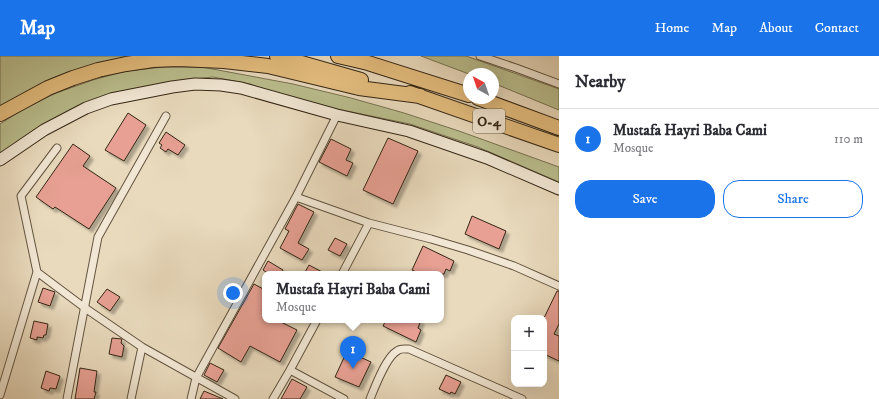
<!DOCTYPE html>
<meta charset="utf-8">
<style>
:root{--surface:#fff;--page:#f7f7f7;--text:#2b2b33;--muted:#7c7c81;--line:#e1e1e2;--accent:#1a73e8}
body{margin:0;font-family:"IM FELL DW Pica",serif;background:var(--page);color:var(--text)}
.controls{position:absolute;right:12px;bottom:12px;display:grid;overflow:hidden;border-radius:8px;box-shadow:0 4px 16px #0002}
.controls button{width:36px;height:36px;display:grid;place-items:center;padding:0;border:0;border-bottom:1px solid var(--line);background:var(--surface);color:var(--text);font:20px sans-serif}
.compass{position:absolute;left:463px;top:12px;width:36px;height:36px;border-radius:50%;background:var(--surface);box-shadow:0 4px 16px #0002;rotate:320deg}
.you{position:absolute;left:233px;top:237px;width:14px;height:14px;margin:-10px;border:3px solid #fff;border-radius:50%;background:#1a73e8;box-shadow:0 0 0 6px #1a73e833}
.badge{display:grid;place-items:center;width:26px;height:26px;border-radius:50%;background:var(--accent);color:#fff;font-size:13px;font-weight:700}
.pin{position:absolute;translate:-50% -33px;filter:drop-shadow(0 1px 2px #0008)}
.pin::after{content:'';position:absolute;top:21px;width:14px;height:12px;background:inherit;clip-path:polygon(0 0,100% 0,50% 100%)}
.popup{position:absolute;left:262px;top:215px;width:182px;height:52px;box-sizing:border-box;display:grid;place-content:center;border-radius:8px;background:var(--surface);filter:drop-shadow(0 1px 3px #0005);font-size:13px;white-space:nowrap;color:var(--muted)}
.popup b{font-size:15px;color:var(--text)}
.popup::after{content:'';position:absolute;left:50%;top:100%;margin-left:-8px;border:8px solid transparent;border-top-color:var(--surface)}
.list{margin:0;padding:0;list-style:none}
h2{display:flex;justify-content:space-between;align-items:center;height:52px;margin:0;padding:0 16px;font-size:17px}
h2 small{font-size:13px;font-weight:400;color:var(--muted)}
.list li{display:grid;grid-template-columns:26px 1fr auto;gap:12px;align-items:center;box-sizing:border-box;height:60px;padding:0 16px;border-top:1px solid var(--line)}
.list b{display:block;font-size:15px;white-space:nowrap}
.list p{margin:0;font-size:13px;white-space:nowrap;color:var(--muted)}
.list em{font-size:13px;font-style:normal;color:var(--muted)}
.actions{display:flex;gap:8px;padding:12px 16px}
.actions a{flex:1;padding:9px 0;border:1px solid var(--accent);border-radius:16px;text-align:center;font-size:14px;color:var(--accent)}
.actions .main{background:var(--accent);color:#fff}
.map{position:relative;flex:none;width:559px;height:343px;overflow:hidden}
header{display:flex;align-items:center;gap:24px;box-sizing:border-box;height:56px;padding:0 20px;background:var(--accent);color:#fff}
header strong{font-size:19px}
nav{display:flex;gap:22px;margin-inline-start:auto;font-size:14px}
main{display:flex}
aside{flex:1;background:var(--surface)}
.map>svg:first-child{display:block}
.green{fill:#babe8e;stroke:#777252}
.building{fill:#e7a093;stroke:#342615;filter:url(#shadow)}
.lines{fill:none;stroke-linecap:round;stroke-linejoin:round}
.street-casing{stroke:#61533f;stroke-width:9}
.secondary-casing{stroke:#342615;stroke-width:13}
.highway-casing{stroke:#342615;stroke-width:16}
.street{stroke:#f1e7d4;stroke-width:7}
.secondary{stroke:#f1e7d4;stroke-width:11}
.highway{stroke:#e4bd7e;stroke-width:14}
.labels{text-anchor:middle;stroke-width:4;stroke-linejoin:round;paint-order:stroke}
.shield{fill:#f1e7d4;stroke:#6d604e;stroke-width:1}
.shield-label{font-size:14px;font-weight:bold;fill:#342615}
</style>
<header>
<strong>Map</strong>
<nav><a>Home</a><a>Map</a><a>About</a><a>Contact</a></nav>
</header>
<main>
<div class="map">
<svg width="559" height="343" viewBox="0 0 559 343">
<defs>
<filter id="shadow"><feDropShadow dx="3.5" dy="3.5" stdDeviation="1" flood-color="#0004"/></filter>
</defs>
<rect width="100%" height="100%" fill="#e9dabd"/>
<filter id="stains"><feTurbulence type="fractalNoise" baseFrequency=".005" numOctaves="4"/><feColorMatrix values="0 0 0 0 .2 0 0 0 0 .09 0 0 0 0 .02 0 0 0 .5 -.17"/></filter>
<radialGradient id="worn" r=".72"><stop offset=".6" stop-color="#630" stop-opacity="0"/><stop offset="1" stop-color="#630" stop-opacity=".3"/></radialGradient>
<!-- green -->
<path class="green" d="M 0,0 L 131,0 C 111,5 89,9 69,16 C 44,24 22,38 0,51 Z
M 421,0 L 466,0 L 559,33 L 559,54 L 493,27 L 493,18 L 469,18 Z
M 164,11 L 202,11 L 293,28 L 351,42 L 404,57 L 459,75 L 559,111 L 559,126 L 478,91 L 410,68 L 332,52 L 284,40 L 250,28 L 213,21 L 184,24 L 118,37 L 0,99 L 0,68 L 22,54 L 56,37 L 93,24 L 125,15 Z"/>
<!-- building -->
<path class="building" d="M 128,57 L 146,69 L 124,105 L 105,94 Z
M 166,76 L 185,89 L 178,99 L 168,93 L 166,96 L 160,92 L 162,89 L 159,87 Z
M 388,82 L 418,95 L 393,148 L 363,134 Z
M 331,83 L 351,93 L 346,104 L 353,107 L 347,120 L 319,106 Z
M 73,88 L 90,100 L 83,110 L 116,132 L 89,173 L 55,151 L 53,153 L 36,141 Z
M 298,148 L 314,156 L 298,187 L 309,193 L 302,204 L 280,192 L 289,175 L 285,173 Z
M 472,160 L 506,175 L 499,193 L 465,178 Z
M 335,182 L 347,188 L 340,200 L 328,194 Z
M 423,190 L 454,205 L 450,215 L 446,213 L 444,218 L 420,218 L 412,214 Z
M 268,205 L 283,214 L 281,218 L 269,218 L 263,214 Z
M 309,209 L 326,218 L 304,218 Z
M 254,228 L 265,234 L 265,250 L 262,255 L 265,257 L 265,264 L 277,264 L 297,274 L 280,306 L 250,290 L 241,306 L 218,292 Z
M 43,232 L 55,236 L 50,250 L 38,246 Z
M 107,233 L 120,241 L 110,255 L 97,246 Z
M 557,235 L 559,235 L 559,268 L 554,278 L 559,280 L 559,305 L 544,298 L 544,262 Z
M 386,264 L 421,264 L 418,272 L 421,274 L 416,286 L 383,270 Z
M 34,265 L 48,268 L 46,279 L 44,279 L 43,282 L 37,281 L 37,284 L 30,282 Z
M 112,282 L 122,283 L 121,287 L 124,290 L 122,301 L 109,298 Z
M 347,295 L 371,306 L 359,331 L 335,321 Z
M 210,307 L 224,314 L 217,326 L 204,319 Z
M 80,312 L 97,315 L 94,336 L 96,336 L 94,343 L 75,343 Z
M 46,315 L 60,320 L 56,333 L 50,332 L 49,335 L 41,332 Z
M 446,319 L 461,326 L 455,338 L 451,336 L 450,338 L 439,333 Z
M 292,323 L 307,331 L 300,343 L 281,343 Z
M 204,335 L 223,343 L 200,343 Z"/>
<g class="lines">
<!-- street casing -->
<g class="street-casing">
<path id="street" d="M 480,0 L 516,12 L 559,28
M 296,141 L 369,167 L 431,183 L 468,194 L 514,210 L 559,230
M 37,216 L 85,252 L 142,291 L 235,343
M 342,218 L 369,167
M 290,314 L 344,343
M 0,339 L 37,216 L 21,140 L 57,92
M 67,343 L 98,181 L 166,60
M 131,343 L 142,291
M 191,343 L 196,322 L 296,141 L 337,59
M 273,343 L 290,314 L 317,264
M 370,343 C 375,331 386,301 397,295 C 400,292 405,293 409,293 L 522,343"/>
</g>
<!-- secondary casing -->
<g class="secondary-casing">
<path id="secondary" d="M 0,104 L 44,74 L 86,52 L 111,43 L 172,31 L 195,28 L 221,29 L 241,32 L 337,59 L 409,75 L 487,102 L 559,133"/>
</g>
<!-- highway casing -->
<g class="highway-casing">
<path id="highway" d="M 277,0 L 361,24
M 338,0 L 368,7 L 469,39
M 410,37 L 559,89
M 478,42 L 559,72
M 0,58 L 48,32 L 73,22 L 98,14 L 126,8 L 153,4 L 178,3 L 224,5 L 268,10 L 359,32 L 420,40"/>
</g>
<!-- street -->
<use href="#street" class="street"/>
<!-- secondary -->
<use href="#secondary" class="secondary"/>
<!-- highway -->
<use href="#highway" class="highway"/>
</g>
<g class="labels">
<!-- shield labels -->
<rect class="shield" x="473" y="53" width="32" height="24" rx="3"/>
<g class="shield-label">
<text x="489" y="70">O-4</text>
</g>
</g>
<rect width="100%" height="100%" filter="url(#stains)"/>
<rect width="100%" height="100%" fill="url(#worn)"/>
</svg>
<div class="controls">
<button>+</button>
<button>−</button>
</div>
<svg class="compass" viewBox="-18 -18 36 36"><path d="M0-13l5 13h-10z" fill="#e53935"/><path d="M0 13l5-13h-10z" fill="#7c7c81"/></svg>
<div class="you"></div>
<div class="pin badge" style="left:353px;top:313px">1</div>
<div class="popup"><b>Mustafa Hayri Baba Cami</b>Mosque</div>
</div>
<aside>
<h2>Nearby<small></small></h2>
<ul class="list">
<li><span class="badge">1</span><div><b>Mustafa Hayri Baba Cami</b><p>Mosque</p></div><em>110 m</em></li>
</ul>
<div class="actions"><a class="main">Save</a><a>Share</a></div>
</aside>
</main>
